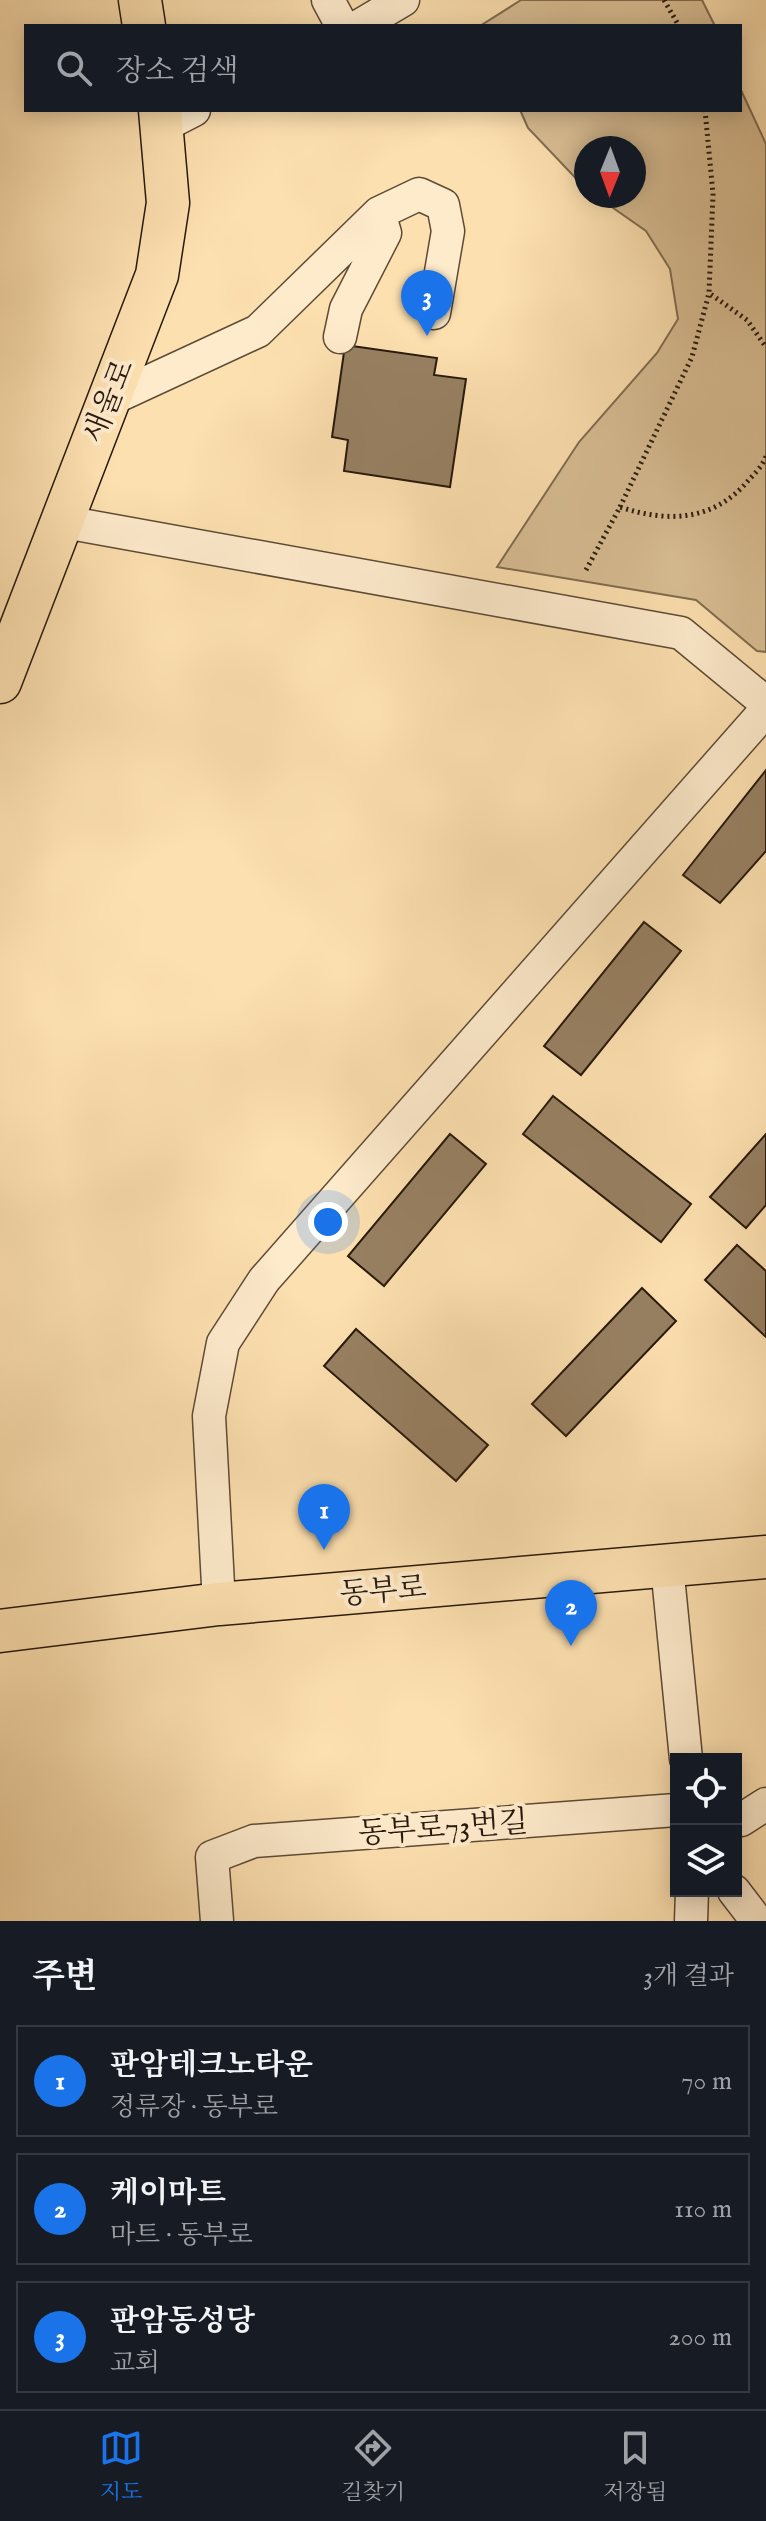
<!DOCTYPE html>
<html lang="ko">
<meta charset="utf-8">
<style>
:root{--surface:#171b24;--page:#20242c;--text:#f1f3f6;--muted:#9ea1a6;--line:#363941;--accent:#1a73e8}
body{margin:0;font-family:"IM FELL English","Noto Serif KR",serif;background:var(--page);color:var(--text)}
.controls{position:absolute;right:24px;bottom:24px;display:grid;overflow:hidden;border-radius:0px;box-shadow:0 4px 20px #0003}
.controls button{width:72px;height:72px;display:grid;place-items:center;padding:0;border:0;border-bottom:2px solid var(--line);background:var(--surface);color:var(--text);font:40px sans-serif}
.compass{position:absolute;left:574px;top:136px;width:72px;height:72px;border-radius:50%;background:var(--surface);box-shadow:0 4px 20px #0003;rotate:181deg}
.you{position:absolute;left:328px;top:1222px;width:28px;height:28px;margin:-20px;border:6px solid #fff;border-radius:50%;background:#1a73e8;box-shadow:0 0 0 12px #1a73e833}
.badge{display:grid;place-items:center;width:52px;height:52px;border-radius:50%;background:var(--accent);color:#fff;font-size:26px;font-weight:700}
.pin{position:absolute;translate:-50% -66px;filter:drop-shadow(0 2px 4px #0008)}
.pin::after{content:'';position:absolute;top:42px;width:28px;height:24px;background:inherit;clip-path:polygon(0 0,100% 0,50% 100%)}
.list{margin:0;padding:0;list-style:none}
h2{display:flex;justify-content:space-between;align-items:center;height:104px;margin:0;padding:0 32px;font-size:34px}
h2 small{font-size:26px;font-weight:400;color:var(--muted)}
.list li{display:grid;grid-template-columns:52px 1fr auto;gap:24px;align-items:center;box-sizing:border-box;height:112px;margin:0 16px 16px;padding:0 16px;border:2px solid var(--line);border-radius:0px}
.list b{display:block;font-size:30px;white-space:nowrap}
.list p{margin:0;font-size:26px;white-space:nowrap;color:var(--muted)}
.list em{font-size:26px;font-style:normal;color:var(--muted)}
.icon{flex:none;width:44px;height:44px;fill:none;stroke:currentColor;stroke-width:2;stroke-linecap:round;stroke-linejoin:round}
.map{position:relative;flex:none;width:766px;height:1921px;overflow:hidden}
.search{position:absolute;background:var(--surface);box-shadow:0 4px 20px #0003;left:24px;right:24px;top:24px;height:88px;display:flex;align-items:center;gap:20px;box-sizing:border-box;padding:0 28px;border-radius:0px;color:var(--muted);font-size:30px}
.sheet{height:488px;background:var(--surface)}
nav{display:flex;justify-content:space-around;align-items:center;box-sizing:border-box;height:112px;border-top:2px solid var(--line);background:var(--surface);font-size:22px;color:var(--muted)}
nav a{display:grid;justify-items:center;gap:4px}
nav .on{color:var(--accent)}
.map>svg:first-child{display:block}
.green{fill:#d9be94;stroke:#806c50;stroke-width:2}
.building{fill:#978062;stroke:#28190d;stroke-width:2}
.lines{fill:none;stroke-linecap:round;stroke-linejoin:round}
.minor-casing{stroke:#5d4b36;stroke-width:35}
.major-casing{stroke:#28190d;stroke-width:45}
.path{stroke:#28190d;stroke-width:5;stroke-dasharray:2 4;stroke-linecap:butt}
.minor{stroke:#feebcc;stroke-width:32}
.major{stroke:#fde0b0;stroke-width:42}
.labels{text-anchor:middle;stroke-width:8;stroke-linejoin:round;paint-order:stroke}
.street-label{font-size:30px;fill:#28190d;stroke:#feebcc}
</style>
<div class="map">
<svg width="766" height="1921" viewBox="0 0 766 1921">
<rect width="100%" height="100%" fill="#fde0b0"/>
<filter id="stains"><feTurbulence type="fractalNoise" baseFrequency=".0025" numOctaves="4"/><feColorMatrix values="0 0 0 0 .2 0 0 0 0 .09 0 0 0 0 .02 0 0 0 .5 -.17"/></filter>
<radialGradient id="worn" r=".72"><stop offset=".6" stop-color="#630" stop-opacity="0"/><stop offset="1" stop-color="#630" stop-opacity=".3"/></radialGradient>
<!-- green -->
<path class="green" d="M 521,0 L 702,0 L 715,26 L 480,26 Z
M 740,88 L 766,144 L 766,652 L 757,651 L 696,600 L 497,567 L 579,442 L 657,353 L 678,319 L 670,269 L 646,231 L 596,196 L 634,196 L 634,148 L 586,148 L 586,189 L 528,128 L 520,110 L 740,110 Z"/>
<!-- building -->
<path class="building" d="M 345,345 L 437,358 L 434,375 L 466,379 L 450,487 L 344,471 L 348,440 L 332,437 Z
M 766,770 L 766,851 L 720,903 L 683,875 Z
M 644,922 L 681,951 L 581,1075 L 544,1046 Z
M 553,1096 L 691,1204 L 661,1242 L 523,1134 Z
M 450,1134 L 486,1164 L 384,1286 L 348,1256 Z
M 766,1134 L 766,1205 L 746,1228 L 710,1197 Z
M 737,1245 L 766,1271 L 766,1337 L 705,1280 Z
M 642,1288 L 676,1321 L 566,1436 L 532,1404 Z
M 356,1329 L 488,1445 L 456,1481 L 324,1366 Z"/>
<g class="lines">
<!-- minor casing -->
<g class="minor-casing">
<path id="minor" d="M 328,0 L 342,26
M 359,26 L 403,0
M 163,126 L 194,110
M 340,337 L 346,309 L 385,233 L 379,213
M 109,400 L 258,331 L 379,213 L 419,194 L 443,205 L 448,231 L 434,313
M 59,521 L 681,633 L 766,703
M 667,1566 L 686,1759
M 219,1604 L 209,1416 L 223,1343 L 264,1280 L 766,710
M 741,1820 L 766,1804
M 734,1891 L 757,1921
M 217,1921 L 212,1857 L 254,1841 L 676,1810
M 691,1921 L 692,1891"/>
</g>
<!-- major casing -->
<g class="major-casing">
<path id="major" d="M 140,0 L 144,26
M 0,682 L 157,275 L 168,203 L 160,110
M 0,1631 L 219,1604 L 766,1557"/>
</g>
<!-- path -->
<path class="path" d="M 664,0 L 679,26
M 705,110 L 713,194 L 709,293 L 747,320 L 766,347
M 620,507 L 692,357 L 709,293
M 586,570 L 620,507 C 668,523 713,521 747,482 C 754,474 763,466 766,456"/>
<!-- minor -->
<use href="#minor" class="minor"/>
<!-- major -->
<use href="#major" class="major"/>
</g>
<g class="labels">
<!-- street labels -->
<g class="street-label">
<text transform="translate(108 401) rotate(-68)" y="10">새울로</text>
<text transform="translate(383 1590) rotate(-5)" y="10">동부로</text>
<text transform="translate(443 1827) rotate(-4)" y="10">동부로73번길</text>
</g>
</g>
<rect width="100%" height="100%" filter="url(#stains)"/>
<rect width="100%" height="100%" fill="url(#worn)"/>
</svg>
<div class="controls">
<button><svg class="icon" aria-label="locate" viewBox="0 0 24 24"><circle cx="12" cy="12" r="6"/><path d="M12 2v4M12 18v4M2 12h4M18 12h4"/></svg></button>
<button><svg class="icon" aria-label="layers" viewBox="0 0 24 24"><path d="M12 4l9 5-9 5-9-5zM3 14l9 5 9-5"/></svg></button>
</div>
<svg class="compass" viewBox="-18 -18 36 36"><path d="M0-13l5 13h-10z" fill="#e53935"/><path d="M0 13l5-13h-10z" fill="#9ea1a6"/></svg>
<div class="you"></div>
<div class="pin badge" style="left:324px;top:1550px">1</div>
<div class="pin badge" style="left:571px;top:1646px">2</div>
<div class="pin badge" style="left:427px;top:336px">3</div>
<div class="search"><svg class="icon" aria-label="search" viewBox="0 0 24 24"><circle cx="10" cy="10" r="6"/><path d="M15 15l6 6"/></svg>장소 검색</div>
</div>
<section class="sheet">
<h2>주변<small>3개 결과</small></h2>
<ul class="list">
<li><span class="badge">1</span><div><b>판암테크노타운</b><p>정류장 · 동부로</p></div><em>70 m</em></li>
<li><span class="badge">2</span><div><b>케이마트</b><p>마트 · 동부로</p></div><em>110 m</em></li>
<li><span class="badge">3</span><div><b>판암동성당</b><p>교회</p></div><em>200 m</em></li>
</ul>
</section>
<nav>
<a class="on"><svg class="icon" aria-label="map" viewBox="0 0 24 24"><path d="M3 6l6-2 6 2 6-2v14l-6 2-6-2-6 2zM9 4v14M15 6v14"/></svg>지도</a>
<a><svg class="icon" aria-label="directions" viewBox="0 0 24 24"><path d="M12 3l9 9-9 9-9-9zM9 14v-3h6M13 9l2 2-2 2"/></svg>길찾기</a>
<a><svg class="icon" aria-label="saved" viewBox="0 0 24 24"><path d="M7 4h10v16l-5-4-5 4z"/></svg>저장됨</a>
</nav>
